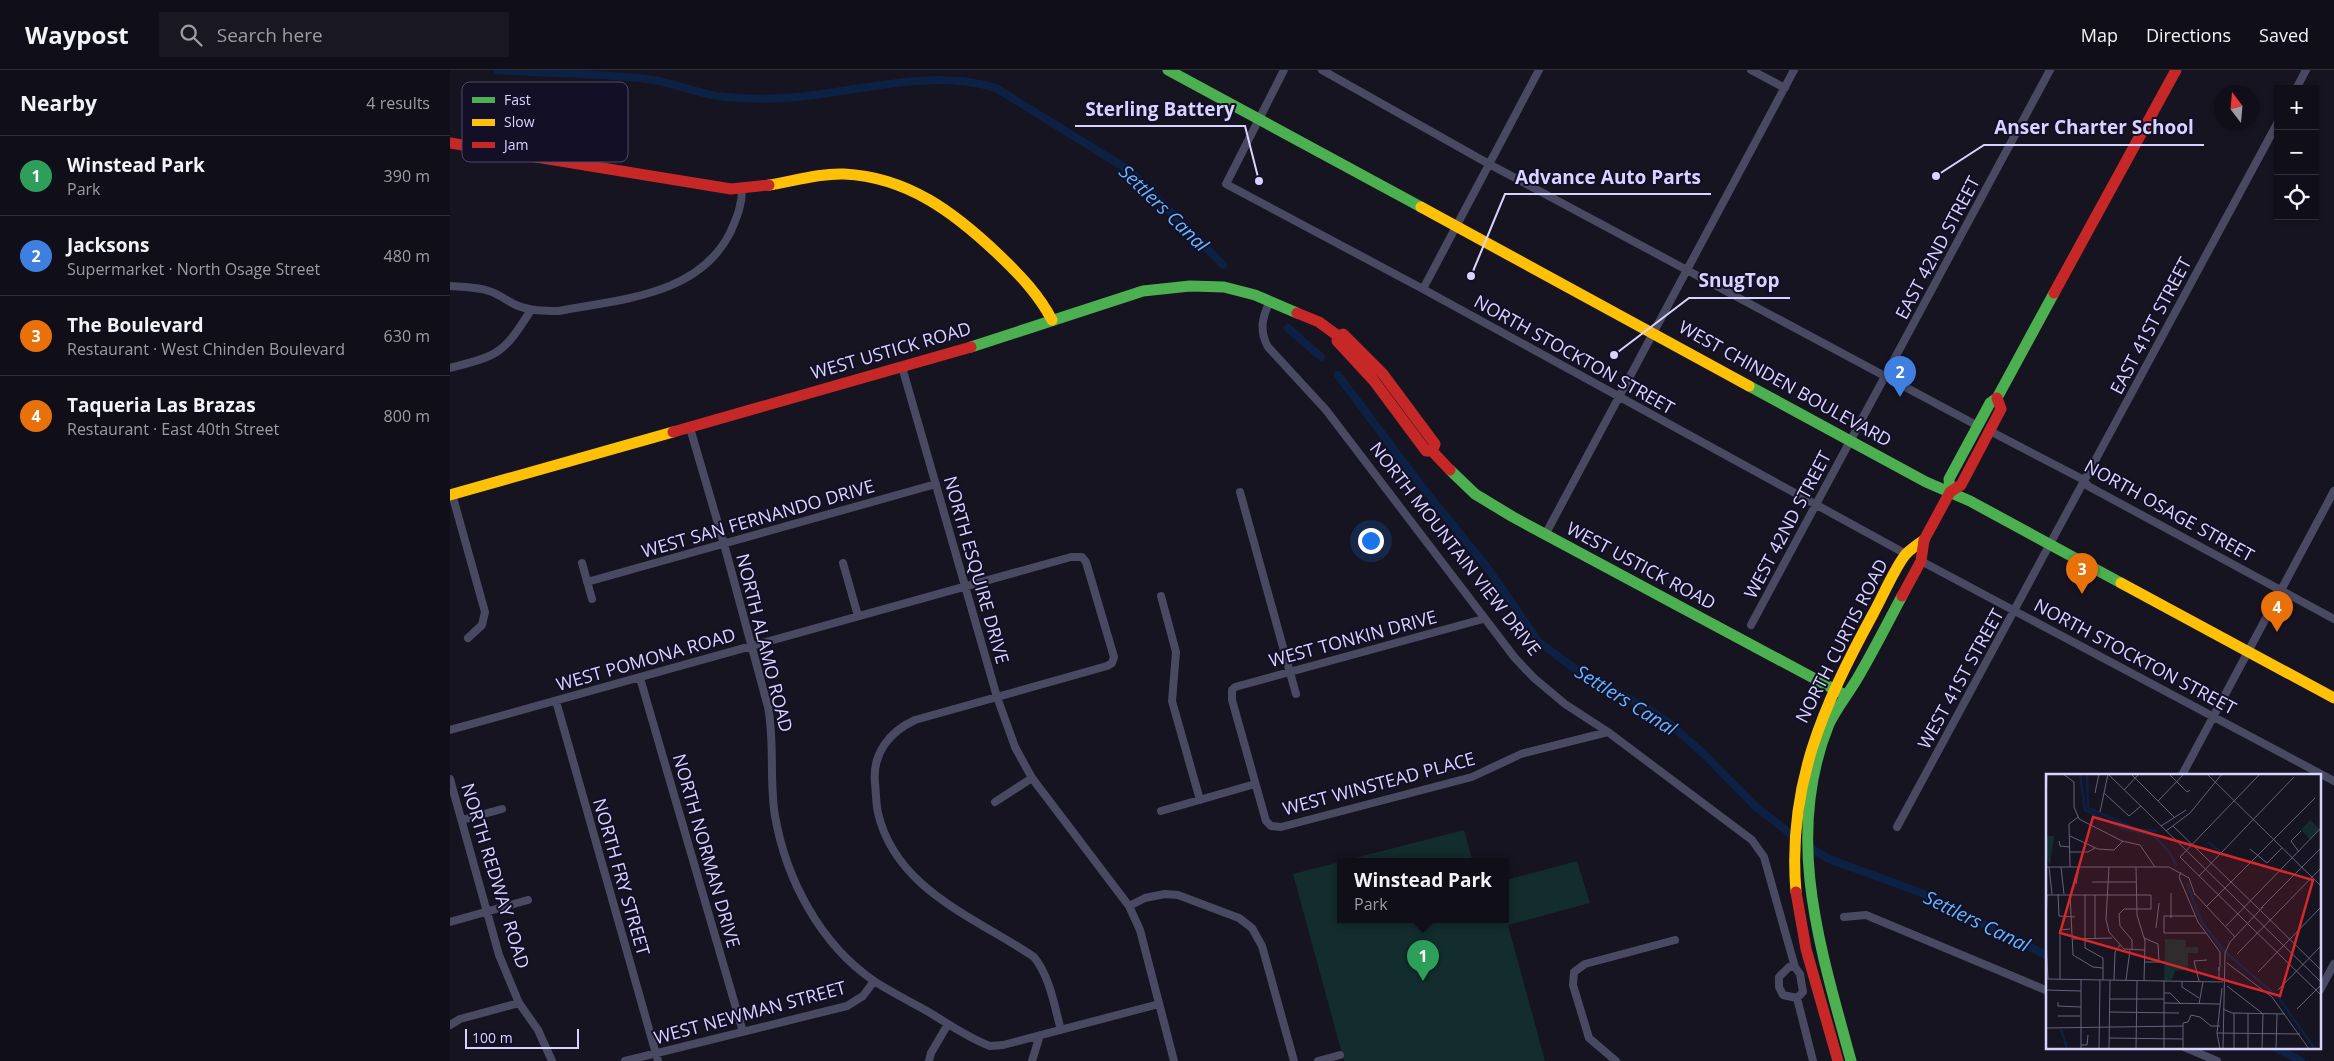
<!DOCTYPE html>
<meta charset="utf-8">
<style>
:root{--surface:#100f19;--page:#191822;--text:#f1f3f6;--muted:#9c9ca2;--line:#302f38;--accent:#2563eb}
body{margin:0;font-family:"Open Sans",sans-serif;background:var(--page);color:var(--text)}
.controls{position:absolute;right:15px;top:15px;display:grid;overflow:hidden;border-radius:0px;box-shadow:0 1px 4px #0004}
.controls button{width:45px;height:45px;display:grid;place-items:center;padding:0;border:0;border-bottom:1px solid var(--line);background:var(--surface);color:var(--text);font:25px sans-serif}
.compass{position:absolute;left:1764px;top:15px;width:45px;height:45px;border-radius:50%;background:var(--surface);box-shadow:0 1px 4px #0004;rotate:344deg}
.scale{position:absolute;left:15px;bottom:12px;width:114px;box-sizing:border-box;padding-left:5px;border:2px solid #d9d4ff;border-top:0;font-size:14px;line-height:18px;white-space:nowrap;color:#d9d4ff;-webkit-text-stroke:4px #130f26;paint-order:stroke}
.you{position:absolute;left:920px;top:470px;width:18px;height:18px;margin:-12px;border:4px solid #fff;border-radius:50%;background:#1a73e8;box-shadow:0 0 0 8px #1a73e833}
.badge{display:grid;place-items:center;width:32px;height:32px;border-radius:50%;background:var(--accent);color:#fff;font-size:16px;font-weight:700}
.pin{position:absolute;translate:-50% -41px;filter:drop-shadow(0 1px 2px #0008)}
.pin::after{content:'';position:absolute;top:26px;width:18px;height:15px;background:inherit;clip-path:polygon(0 0,100% 0,50% 100%)}
.popup{position:absolute;left:887px;top:788px;width:172px;height:65px;box-sizing:border-box;display:grid;place-content:center;border-radius:0px;background:var(--surface);filter:drop-shadow(0 1px 4px #0005);font-size:16px;white-space:nowrap;color:var(--muted)}
.popup b{font-size:19px;color:var(--text)}
.popup::after{content:'';position:absolute;left:50%;top:100%;margin-left:-10px;border:10px solid transparent;border-top-color:var(--surface)}
.list{margin:0;padding:0;list-style:none}
h2{display:flex;justify-content:space-between;align-items:center;height:65px;margin:0;padding:0 20px;font-size:21px}
h2 small{font-size:16px;font-weight:400;color:var(--muted)}
.list li{display:grid;grid-template-columns:32px 1fr auto;gap:15px;align-items:center;box-sizing:border-box;height:80px;padding:0 20px;border-top:1px solid var(--line)}
.list b{display:block;font-size:19px;white-space:nowrap}
.list p{margin:0;font-size:16px;white-space:nowrap;color:var(--muted)}
.list em{font-size:16px;font-style:normal;color:var(--muted)}
.icon{flex:none;width:28px;height:28px;fill:none;stroke:currentColor;stroke-width:2;stroke-linecap:round;stroke-linejoin:round}
.map{position:relative;flex:none;width:1884px;height:991px;overflow:hidden}
header{display:flex;align-items:center;gap:30px;box-sizing:border-box;height:70px;padding:0 25px;background:var(--surface);border-bottom:1px solid var(--line)}
header strong{font-size:24px}
nav{display:flex;gap:28px;margin-inline-start:auto;font-size:18px}
.search{width:350px;height:45px;background:var(--page);display:flex;align-items:center;gap:12px;box-sizing:border-box;padding:0 18px;border-radius:0px;color:var(--muted);font-size:19px}
main{display:flex}
aside{flex:1;background:var(--surface)}
.map>svg:first-child{display:block}
.green{fill:#132c2d}
.lines{fill:none;stroke-linecap:round;stroke-linejoin:round}
.canal{stroke:#0d2144;stroke-width:8}
.street{stroke:#4a4962;stroke-width:8}
.fast{stroke:#4caf50;stroke-width:11}
.slow{stroke:#ffc107;stroke-width:11}
.jam{stroke:#c62828;stroke-width:11}
.labels{text-anchor:middle;stroke-width:4;stroke-linejoin:round;paint-order:stroke}
.street-label{font-size:18px;fill:#d9d4ff;stroke:#130f26}
.water-label{font-size:19px;font-style:italic;fill:#62b6ff;stroke:#130f26}
.inset-river{fill:none;stroke:#0d2144;stroke-width:2.5}
.inset-road{fill:none;stroke:#64617a;stroke-width:1}
.view{fill:#d62828;fill-opacity:0.15;stroke:#d62828;stroke-width:2.5}
.inset-edge{fill:none;stroke:#d9d4ff;stroke-width:2.5}
.key{fill:#130f26;stroke:#4e4a67;stroke-width:1}
.key-label{font-size:14px;fill:#d9d4ff}
.leader{fill:none;stroke:#d9d4ff;stroke-width:2}
.callout-dot{fill:#d9d4ff;stroke:#130f26;stroke-width:2}
.callout-label{font-size:19px;text-anchor:middle;font-weight:bold;fill:#d9d4ff;stroke:#130f26;stroke-width:4;stroke-linejoin:round;paint-order:stroke}
</style>
<header>
<strong>Waypost</strong>
<div class="search"><svg class="icon" aria-label="search" viewBox="0 0 24 24"><circle cx="10" cy="10" r="6"/><path d="M15 15l6 6"/></svg>Search here</div>
<nav><a>Map</a><a>Directions</a><a>Saved</a></nav>
</header>
<main>
<aside>
<h2>Nearby<small>4 results</small></h2>
<ul class="list">
<li><span class="badge" style="background:#2e9e5b">1</span><div><b>Winstead Park</b><p>Park</p></div><em>390 m</em></li>
<li><span class="badge" style="background:#3f7fe0">2</span><div><b>Jacksons</b><p>Supermarket · North Osage Street</p></div><em>480 m</em></li>
<li><span class="badge" style="background:#e8710a">3</span><div><b>The Boulevard</b><p>Restaurant · West Chinden Boulevard</p></div><em>630 m</em></li>
<li><span class="badge" style="background:#e8710a">4</span><div><b>Taqueria Las Brazas</b><p>Restaurant · East 40th Street</p></div><em>800 m</em></li>
</ul>
</aside>
<div class="map">
<svg width="1884" height="991" viewBox="0 0 1884 991">
<rect width="100%" height="100%" fill="#161421"/>
<!-- green -->
<path class="green" d="M 1014,760 L 1023,792 L 890,792 L 890,850 L 1056,850 L 1056,810 L 1127,791 L 1140,833 L 1058,855 L 1095,991 L 894,991 L 843,804 Z"/>
<g class="lines">
<!-- canal -->
<path class="canal" d="M 47,0 C 96,4 148,3 197,9 C 221,12 243,22 267,26 C 298,30 334,29 365,25 C 425,17 488,0 546,18 L 680,101 L 773,195
M 838,258 L 871,287
M 888,305 L 969,413 L 1036,496 L 1089,572 L 1129,602 L 1203,642 L 1219,653 L 1254,684 L 1305,736 L 1346,768
M 1357,776 L 1379,789 L 1469,822 L 1598,886
M 1824,977 L 1851,991"/>
<!-- street -->
<path class="street" d="M 834,0 L 776,114 L 973,219 L 1456,484
M 872,0 L 1039,94 L 1528,356
M 1301,0 L 1335,18
M 1846,19 L 1856,0
M 0,216 C 13,217 27,217 39,221 C 49,224 57,231 66,235 C 80,241 94,241 109,241 C 170,229 248,226 280,163 C 287,147 292,136 292,119
M 973,219 L 1089,0
M 820,231 C 812,248 809,260 818,277 L 876,340 L 1065,588 L 1084,608 L 1115,634 L 1158,662 L 1302,770 L 1314,787 L 1345,897
M 452,297 L 547,627 L 565,677 L 582,708 L 679,836 L 690,860 L 724,991
M 0,298 C 50,285 53,284 81,240
M 240,358 L 274,474 L 318,637 C 325,673 319,710 325,746 C 336,809 370,874 424,911 C 441,922 459,931 477,941 C 497,953 518,968 540,976 L 553,975 L 709,934
M 1540,361 L 1634,410 L 1638,416 L 1884,549
M 790,422 L 846,624
M 2,424 L 35,542 L 32,555 L 18,568
M 1095,465 L 1344,0
M 1471,491 L 1884,711
M 132,493 L 142,529
M 393,493 L 408,546
M 137,512 L 486,414
M 711,526 L 726,582 L 722,631 L 750,730
M 1033,549 L 785,617 L 782,620 L 782,630 L 816,751 L 821,756 L 831,757 L 1022,707 L 1071,684 L 1158,662
M 1301,555 L 1600,0
M 190,608 L 293,962
M 106,631 L 208,991
M 0,660 L 621,487 L 632,487 L 636,492 L 664,587 L 662,593 L 657,596 L 465,650 C 439,662 422,684 425,713 C 426,723 426,734 428,743 C 446,820 525,847 584,887 C 600,907 604,935 611,960
M 1732,705 L 1884,421
M 0,709 L 49,885 L 69,933 L 88,960 L 102,991
M 545,732 L 582,708
M 711,741 L 805,714
M 12,750 L 52,739
M 1447,757 L 1828,52
M 679,836 L 695,828 L 715,824 L 728,825 L 789,848 L 802,858 L 812,876 L 844,991
M 1394,847 L 1416,845 L 1598,921
M 0,852 L 78,830
M 1339,897 L 1345,897 L 1350,904 L 1353,922 L 1347,928 L 1333,925 L 1329,917 L 1329,907 Z
M 1870,920 L 1884,894
M 1347,928 L 1363,991
M 0,955 L 10,949 L 69,933
M 1734,977 L 1767,991
M 175,991 L 397,936 L 413,926 L 424,911
M 479,991 L 481,983 L 498,954
M 582,991 L 590,965
M 868,991 L 890,985
M 1166,991 L 1139,968 L 1123,915 L 1124,902 L 1135,894 L 1225,870"/>
<!-- fast -->
<path class="fast" d="M 718,0 L 971,137
M 521,277 L 693,221 L 740,216 L 774,217 L 805,225 L 847,243
M 1299,316 L 1476,412 L 1520,431 L 1671,513
M 1000,400 L 1025,424 L 1063,447 L 1395,625
M 1500,422 L 1499,409 L 1540,333 L 1547,328 L 1604,223
M 1401,991 C 1371,880 1333,767 1379,654 C 1386,639 1398,624 1407,609 C 1423,582 1437,554 1452,526"/>
<!-- slow -->
<path class="slow" d="M 319,115 C 344,111 369,103 394,104 C 458,107 505,143 549,185 C 570,205 589,225 602,250
M 971,137 L 1299,316
M 0,425 L 223,362
M 1671,513 L 1884,628
M 1346,822 C 1337,716 1373,636 1423,544 C 1432,528 1445,497 1456,484 C 1461,479 1468,474 1474,470"/>
<!-- jam -->
<path class="jam" d="M 0,73 L 281,119 L 319,115
M 1604,223 L 1726,0
M 847,243 L 869,252 L 888,266 L 893,264 L 933,304 L 985,374 L 982,381
M 888,266 L 887,271 L 924,311 L 976,381 L 982,381 L 1000,400
M 223,362 L 521,277
M 1452,526 L 1471,491 L 1474,470 L 1500,422 L 1511,415 L 1551,339 L 1547,328
M 1346,822 L 1356,879 L 1388,991"/>
</g>
<g class="labels">
<!-- street labels -->
<g class="street-label">
<text transform="translate(1488 178) rotate(-62)" y="6">EAST 42ND STREET</text>
<text transform="translate(1701 256) rotate(-62)" y="6">EAST 41ST STREET</text>
<text transform="translate(441 281) rotate(-16)" y="6">WEST USTICK ROAD</text>
<text transform="translate(1124 285) rotate(29)" y="6">NORTH STOCKTON STREET</text>
<text transform="translate(1335 314) rotate(29)" y="6">WEST CHINDEN BOULEVARD</text>
<text transform="translate(1719 441) rotate(29)" y="6">NORTH OSAGE STREET</text>
<text transform="translate(308 449) rotate(-16)" y="6">WEST SAN FERNANDO DRIVE</text>
<text transform="translate(1338 455) rotate(-62)" y="6">WEST 42ND STREET</text>
<text transform="translate(1005 479) rotate(52)" y="6">NORTH MOUNTAIN VIEW DRIVE</text>
<text transform="translate(1191 496) rotate(28)" y="6">WEST USTICK ROAD</text>
<text transform="translate(526 500) rotate(74)" y="6">NORTH ESQUIRE DRIVE</text>
<text transform="translate(903 569) rotate(-15)" y="6">WEST TONKIN DRIVE</text>
<text transform="translate(1392 571) rotate(-63)" y="6">NORTH CURTIS ROAD</text>
<text transform="translate(314 573) rotate(76)" y="6">NORTH ALAMO ROAD</text>
<text transform="translate(1685 587) rotate(28)" y="6">NORTH STOCKTON STREET</text>
<text transform="translate(196 590) rotate(-16)" y="6">WEST POMONA ROAD</text>
<text transform="translate(1511 609) rotate(-61)" y="6">WEST 41ST STREET</text>
<text transform="translate(929 714) rotate(-15)" y="6">WEST WINSTEAD PLACE</text>
<text transform="translate(256 781) rotate(74)" y="6">NORTH NORMAN DRIVE</text>
<text transform="translate(45 806) rotate(73)" y="6">NORTH REDWAY ROAD</text>
<text transform="translate(171 807) rotate(74)" y="6">NORTH FRY STREET</text>
<text transform="translate(300 943) rotate(-15)" y="6">WEST NEWMAN STREET</text>
</g>
<!-- water labels -->
<g class="water-label">
<text transform="translate(714 138) rotate(44)" y="7">Settlers Canal</text>
<text transform="translate(1176 630) rotate(32)" y="7">Settlers Canal</text>
<text transform="translate(1527 851) rotate(26)" y="7">Settlers Canal</text>
</g>
</g>
<!-- overview -->
<g transform="translate(1596 704)">
<rect width="275" height="275" fill="#161421"/>
<path d="M 264,46 L 274,55 L 264,65 L 255,56 ZM 0,62 L 8,62 L 4,91 L 0,83 ZM 119,165 L 140,166 L 140,173 L 152,173 L 152,179 L 142,179 L 142,196 L 129,197 L 126,206 L 118,206 Z" fill="#132c2d"/>
<path class="inset-river" d="M 34,0 L 39,36 L 78,55 L 107,61 L 123,78 L 131,92M 41,0 L 42,34 L 90,55 L 112,57M 162,68 L 175,78M 141,109 L 155,147 L 178,177 L 232,223 L 269,275M 15,255 L 21,275"/>
<path class="inset-road" d="M 17,0 L 28,8 L 28,33 L 33,45 L 76,67 L 94,71 L 109,93M 62,0 L 275,208M 85,0 L 129,44M 123,0 L 141,18 L 144,16M 161,0 L 275,112M 78,16 L 93,0M 49,19 L 53,0M 58,19 L 83,42 L 95,32M 112,27 L 138,0M 0,30 L 1,0M 54,38 L 62,0M 115,52 L 140,36M 127,52 L 214,136M 120,57 L 144,39 L 176,0M 24,62 L 52,75 L 68,76 L 77,67M 13,67 L 14,72 L 24,73M 204,75 L 221,89 L 236,74M 24,78 L 42,78 L 49,74M 253,78 L 245,67 L 255,57M 0,93 L 123,93 L 143,104 L 149,121M 3,93 L 6,120M 15,93 L 18,120M 24,93 L 23,50 L 32,43M 63,93 L 60,145 L 63,158 L 78,175 L 99,176M 90,93 L 91,141 L 99,167 L 98,207M 135,98 L 133,103 L 152,148 L 174,178 L 174,193M 153,102 L 248,3M 46,108 L 90,108M 30,110 L 33,93M 148,119 L 189,163M 12,120 L 13,142 L 29,143M 24,120 L 27,181 L 47,193 L 57,194M 0,121 L 105,121 L 105,135 L 78,135 L 73,140 L 74,152 L 86,166 L 86,176M 39,121 L 39,174 L 57,184 L 57,206M 49,121 L 49,165M 160,133 L 269,24M 215,134 L 275,74M 215,137 L 275,196M 149,142 L 118,142 L 118,159 L 160,159M 125,144 L 125,119M 201,149 L 134,83 L 214,0M 202,150 L 275,221M 0,152 L 1,121M 180,152 L 274,55M 110,154 L 113,129M 0,164 L 2,205M 98,164 L 112,170 L 113,188M 27,165 L 66,164M 191,180 L 275,94M 99,188 L 118,188M 181,189 L 226,223 L 263,275M 212,198 L 275,133M 0,205 L 177,208M 14,205 L 14,156 L 24,155M 173,205 L 173,193 L 173,197M 68,206 L 69,178 L 74,171M 80,206 L 84,176M 136,207 L 136,213 L 153,224M 153,207 L 148,187 L 161,186M 181,212 L 216,239M 0,216 L 35,217M 232,216 L 275,172M 118,219 L 124,219 L 135,230M 64,225 L 118,225M 12,228 L 12,232 L 35,233M 118,229 L 174,230M 153,230 L 157,208M 177,235 L 186,239 L 239,240M 251,235 L 275,211M 63,238 L 133,239M 12,242 L 34,242M 0,254 L 137,252M 171,259 L 254,260M 63,264 L 137,265M 35,271 L 41,271 L 42,261M 35,275 L 35,205M 53,275 L 54,206M 63,275 L 64,206M 90,275 L 91,207M 118,275 L 118,207M 137,275 L 137,249 L 142,248 L 145,241 L 154,243 L 165,252 L 174,252M 174,275 L 171,259 L 176,214M 177,275 L 179,179 L 184,168 L 217,133M 188,275 L 188,239M 202,275 L 202,239M 216,275 L 217,239M 230,275 L 231,240"/>
<path class="view" d="M 47,43 L 267,106 L 234,222 L 14,159 Z"/>
<rect width="275" height="275" class="inset-edge"/>
</g>
<!-- legend -->
<rect x="12" y="12" width="166" height="80" rx="8" class="key"/>
<rect x="22" y="27" width="23" height="6" fill="#4caf50"/>
<rect x="22" y="49" width="23" height="7" fill="#ffc107"/>
<rect x="22" y="72" width="23" height="6" fill="#c62828"/>
<g class="key-label">
<text x="54" y="35">Fast</text>
<text x="54" y="57">Slow</text>
<text x="54" y="80">Jam</text>
</g>
<!-- callouts -->
<path class="leader" d="M809 111L795 56H625M1486 106L1534 75H1754M1021 206L1055 124H1261M1164 285L1239 228H1340"/>
<g class="callout-dot">
<circle cx="809" cy="111" r="5"/>
<circle cx="1486" cy="106" r="5"/>
<circle cx="1021" cy="206" r="5"/>
<circle cx="1164" cy="285" r="5"/>
</g>
<g class="callout-label">
<text x="710" y="46">Sterling Battery</text>
<text x="1644" y="64">Anser Charter School</text>
<text x="1158" y="114">Advance Auto Parts</text>
<text x="1289" y="217">SnugTop</text>
</g>
</svg>
<div class="controls">
<button>+</button>
<button>−</button>
<button><svg class="icon" aria-label="locate" viewBox="0 0 24 24"><circle cx="12" cy="12" r="6"/><path d="M12 2v4M12 18v4M2 12h4M18 12h4"/></svg></button>
</div>
<svg class="compass" viewBox="-18 -18 36 36"><path d="M0-13l5 13h-10z" fill="#e53935"/><path d="M0 13l5-13h-10z" fill="#9c9ca2"/></svg>
<div class="scale">100 m</div>
<div class="you"></div>
<div class="pin badge" style="left:973px;top:911px;background:#2e9e5b">1</div>
<div class="popup"><b>Winstead Park</b>Park</div>
<div class="pin badge" style="left:1450px;top:327px;background:#3f7fe0">2</div>
<div class="pin badge" style="left:1632px;top:524px;background:#e8710a">3</div>
<div class="pin badge" style="left:1827px;top:562px;background:#e8710a">4</div>
</div>
</main>
